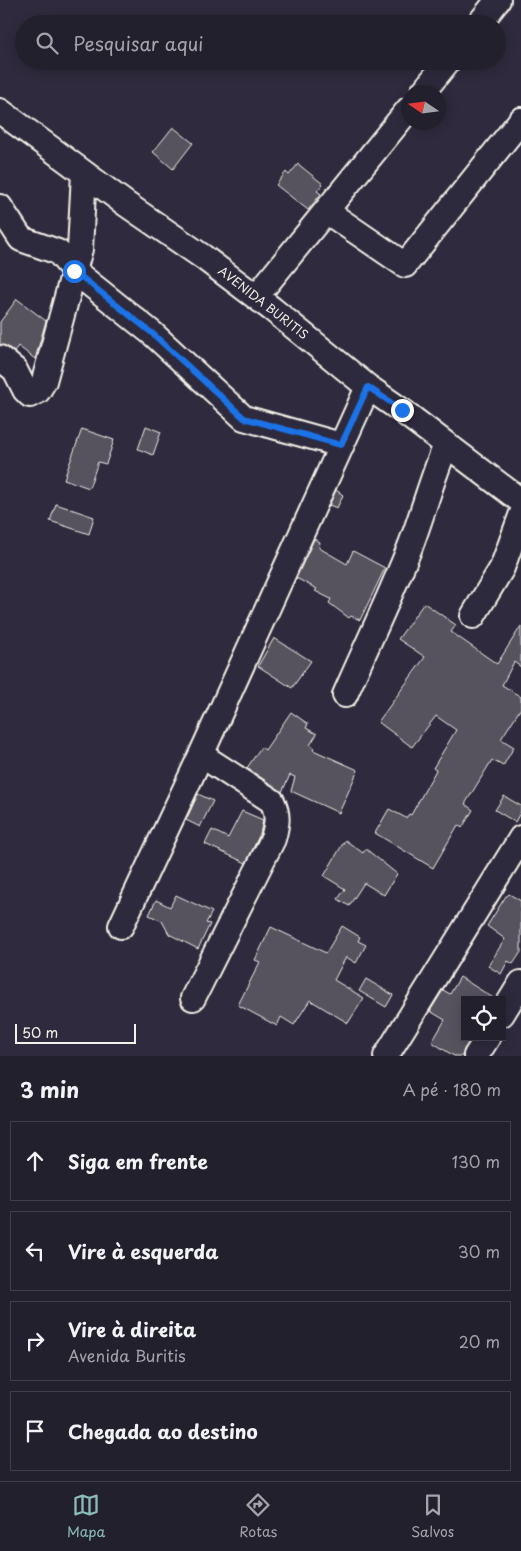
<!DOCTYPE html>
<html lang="pt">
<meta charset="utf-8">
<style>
:root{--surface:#23202e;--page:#2f2d3a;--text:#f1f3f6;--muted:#a3a3aa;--line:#403e4a;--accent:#8bbbb9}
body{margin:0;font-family:"Playpen Sans",sans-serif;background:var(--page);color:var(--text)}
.controls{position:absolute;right:15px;bottom:15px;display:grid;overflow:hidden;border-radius:0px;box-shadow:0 2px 12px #0003}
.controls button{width:45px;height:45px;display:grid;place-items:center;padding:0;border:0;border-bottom:1px solid var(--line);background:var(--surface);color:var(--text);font:25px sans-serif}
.compass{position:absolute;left:401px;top:85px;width:45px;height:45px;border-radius:50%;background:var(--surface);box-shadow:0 2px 12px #0003;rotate:283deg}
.scale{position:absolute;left:15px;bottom:12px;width:121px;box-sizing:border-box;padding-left:5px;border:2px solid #f4f1e8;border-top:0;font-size:14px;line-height:18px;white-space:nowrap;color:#f4f1e8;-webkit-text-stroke:4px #2f2a3d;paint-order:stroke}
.stop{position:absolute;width:15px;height:15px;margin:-11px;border:4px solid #1a73e8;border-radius:50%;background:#fff}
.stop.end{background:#1a73e8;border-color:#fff;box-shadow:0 1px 5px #0008}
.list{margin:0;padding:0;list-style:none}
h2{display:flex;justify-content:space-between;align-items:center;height:65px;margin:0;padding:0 20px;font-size:21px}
h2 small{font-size:16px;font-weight:400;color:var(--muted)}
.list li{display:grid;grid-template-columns:32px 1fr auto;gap:15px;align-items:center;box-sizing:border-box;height:80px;margin:0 10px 10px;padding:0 10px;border:1px solid var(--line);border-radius:0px}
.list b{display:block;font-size:19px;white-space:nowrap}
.list p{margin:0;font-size:16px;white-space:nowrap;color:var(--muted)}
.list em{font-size:16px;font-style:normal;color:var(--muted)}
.icon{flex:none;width:28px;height:28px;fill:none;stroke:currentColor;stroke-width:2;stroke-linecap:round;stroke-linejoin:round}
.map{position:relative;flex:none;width:521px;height:1056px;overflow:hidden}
.search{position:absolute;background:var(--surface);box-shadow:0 2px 12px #0003;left:15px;right:15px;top:15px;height:55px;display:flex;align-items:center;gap:12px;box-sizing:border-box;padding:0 18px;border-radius:28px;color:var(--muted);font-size:19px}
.sheet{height:425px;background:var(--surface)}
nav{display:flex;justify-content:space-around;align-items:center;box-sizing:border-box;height:70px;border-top:1px solid var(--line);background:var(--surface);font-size:14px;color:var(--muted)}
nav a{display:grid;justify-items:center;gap:2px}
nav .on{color:var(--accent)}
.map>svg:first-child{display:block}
.building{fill:#56525f;stroke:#f4f1e8}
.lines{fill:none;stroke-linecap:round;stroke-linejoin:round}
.minor-casing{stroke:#f4f1e8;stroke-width:28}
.minor{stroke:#2f2a3d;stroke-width:24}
.route{stroke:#1a73e8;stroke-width:6}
.labels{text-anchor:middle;stroke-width:4.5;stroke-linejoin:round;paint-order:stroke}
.street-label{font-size:12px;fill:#f4f1e8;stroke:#2f2a3d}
</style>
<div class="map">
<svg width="521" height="1056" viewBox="0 0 521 1056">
<rect width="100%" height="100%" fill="#2f2a3d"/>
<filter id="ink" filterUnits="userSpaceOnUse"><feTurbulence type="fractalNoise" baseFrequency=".02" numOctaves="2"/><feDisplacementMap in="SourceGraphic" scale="10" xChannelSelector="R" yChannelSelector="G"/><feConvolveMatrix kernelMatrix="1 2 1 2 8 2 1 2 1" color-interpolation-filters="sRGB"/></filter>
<g filter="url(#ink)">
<!-- building -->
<path class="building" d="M 173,127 L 193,143 L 173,169 L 153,152 Z
M 298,164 L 323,184 L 317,191 L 321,194 L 308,210 L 276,185 L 286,172 L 289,175 Z
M 17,299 L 46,321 L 35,359 L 18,346 L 14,352 L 8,347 L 0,345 L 0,322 Z
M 146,426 L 161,432 L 153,455 L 138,449 Z
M 82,429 L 114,440 L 106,464 L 98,462 L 89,488 L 64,479 Z
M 336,490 L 343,495 L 337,508 L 329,505 Z
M 56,504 L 94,517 L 89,534 L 50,521 Z
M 314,539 L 320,542 L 319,548 L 347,564 L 353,551 L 385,568 L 360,620 L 351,616 L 349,618 L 329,603 L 331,599 L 315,591 L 317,589 L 296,578 Z
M 424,603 L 456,625 L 451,632 L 497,664 L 521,626 L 521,667 L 514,662 L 502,685 L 521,697 L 521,708 L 501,739 L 514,747 L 503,766 L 492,760 L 465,804 L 473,810 L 462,828 L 458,825 L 433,868 L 375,833 L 389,809 L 406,818 L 409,814 L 411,815 L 436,770 L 433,768 L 456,730 L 436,716 L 412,747 L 378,722 L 425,657 L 398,639 Z
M 274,638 L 311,661 L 292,688 L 258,666 Z
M 291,712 L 308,724 L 306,728 L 317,734 L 310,745 L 314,748 L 313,750 L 358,770 L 339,813 L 291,791 L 295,777 L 290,775 L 282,792 L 247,768 L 261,747 L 265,750 Z
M 198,794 L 213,801 L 200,827 L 186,820 Z
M 504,796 L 521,806 L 521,811 L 515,822 L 495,810 Z
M 242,811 L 263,820 L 260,834 L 246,863 L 205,844 L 212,830 L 228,838 Z
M 345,840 L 363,853 L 366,849 L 397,874 L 384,895 L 364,883 L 349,906 L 338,899 L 345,889 L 324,876 Z
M 509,894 L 521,901 L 521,952 L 513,964 L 508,961 L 501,974 L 488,966 L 505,939 L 487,926 L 506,896 L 507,896 Z
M 176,895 L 212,912 L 206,923 L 210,924 L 198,949 L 169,934 L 162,921 L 149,915 L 156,900 L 170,907 Z
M 342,926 L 360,937 L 358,941 L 366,945 L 356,963 L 346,957 L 334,980 L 364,998 L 348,1023 L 310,1000 L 294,1025 L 281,1017 L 277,1026 L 238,1005 L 260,962 L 255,960 L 271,927 L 326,953 Z
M 460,977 L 495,999 L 465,1000 L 465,1037 L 472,1037 L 464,1049 L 462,1056 L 454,1056 L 432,1042 L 445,1020 L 430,1011 L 443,990 L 450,994 Z
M 366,979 L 393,995 L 386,1007 L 359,991 Z"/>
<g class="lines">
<!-- minor casing -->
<g class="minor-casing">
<path id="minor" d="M 479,24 L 498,0
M 423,92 L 448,61
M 0,111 L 126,204 L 203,257 L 272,309 L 368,387 L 401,410 L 521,501
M 0,207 L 21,239 L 58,252 L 74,271 L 153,334 L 244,418 L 341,445
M 326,211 L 405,265 L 521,120
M 256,297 L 408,110
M 0,358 L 15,370 L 25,390 L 30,395 L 38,391 L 44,381 L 80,249 L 84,173
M 473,616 L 502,568 L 521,516
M 345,695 C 367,645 390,597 410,547 C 423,513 432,478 446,445
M 121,926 L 201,755 L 368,387
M 193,998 L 273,839 C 277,824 279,815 272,801 L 201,755
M 502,1014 L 521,983
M 386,1056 L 521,838
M 476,1056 L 488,1037"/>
</g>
<!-- minor -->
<use href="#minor" class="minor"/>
</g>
</g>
<g class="lines" filter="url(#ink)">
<!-- route -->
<path class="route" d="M 74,271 L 153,334 L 244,418 L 341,445 L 368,387 L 402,410"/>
</g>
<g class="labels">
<!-- street labels -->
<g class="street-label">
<text transform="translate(263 303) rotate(38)" y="4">AVENIDA BURITIS</text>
</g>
</g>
</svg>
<div class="controls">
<button><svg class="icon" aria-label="locate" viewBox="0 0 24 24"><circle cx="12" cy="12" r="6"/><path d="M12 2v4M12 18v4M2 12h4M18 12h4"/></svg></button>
</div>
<svg class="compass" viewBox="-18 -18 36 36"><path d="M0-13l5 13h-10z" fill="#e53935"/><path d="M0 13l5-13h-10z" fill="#a3a3aa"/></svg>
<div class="scale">50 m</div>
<div class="stop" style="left:74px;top:271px"></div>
<div class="stop end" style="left:402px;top:410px"></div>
<div class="search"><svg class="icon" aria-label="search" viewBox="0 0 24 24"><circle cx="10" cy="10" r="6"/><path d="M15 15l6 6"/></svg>Pesquisar aqui</div>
</div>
<section class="sheet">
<h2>3 min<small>A pé · 180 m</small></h2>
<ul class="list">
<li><svg class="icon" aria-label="ahead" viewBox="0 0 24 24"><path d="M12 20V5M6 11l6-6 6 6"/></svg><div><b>Siga em frente</b></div><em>130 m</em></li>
<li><svg class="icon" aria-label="left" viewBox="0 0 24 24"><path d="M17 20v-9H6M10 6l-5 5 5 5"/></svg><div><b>Vire à esquerda</b></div><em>30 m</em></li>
<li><svg class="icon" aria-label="right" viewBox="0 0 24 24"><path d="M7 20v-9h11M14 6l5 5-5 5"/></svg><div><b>Vire à direita</b><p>Avenida Buritis</p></div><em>20 m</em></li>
<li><svg class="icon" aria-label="arrive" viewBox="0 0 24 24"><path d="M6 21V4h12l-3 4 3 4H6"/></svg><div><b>Chegada ao destino</b></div></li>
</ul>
</section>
<nav>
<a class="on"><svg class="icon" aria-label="map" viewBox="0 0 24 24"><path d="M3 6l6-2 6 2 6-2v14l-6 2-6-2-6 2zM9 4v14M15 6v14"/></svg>Mapa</a>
<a><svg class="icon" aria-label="directions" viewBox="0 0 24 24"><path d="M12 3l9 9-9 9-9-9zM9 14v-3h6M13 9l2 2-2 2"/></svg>Rotas</a>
<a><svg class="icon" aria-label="saved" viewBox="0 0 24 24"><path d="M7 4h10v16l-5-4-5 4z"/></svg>Salvos</a>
</nav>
